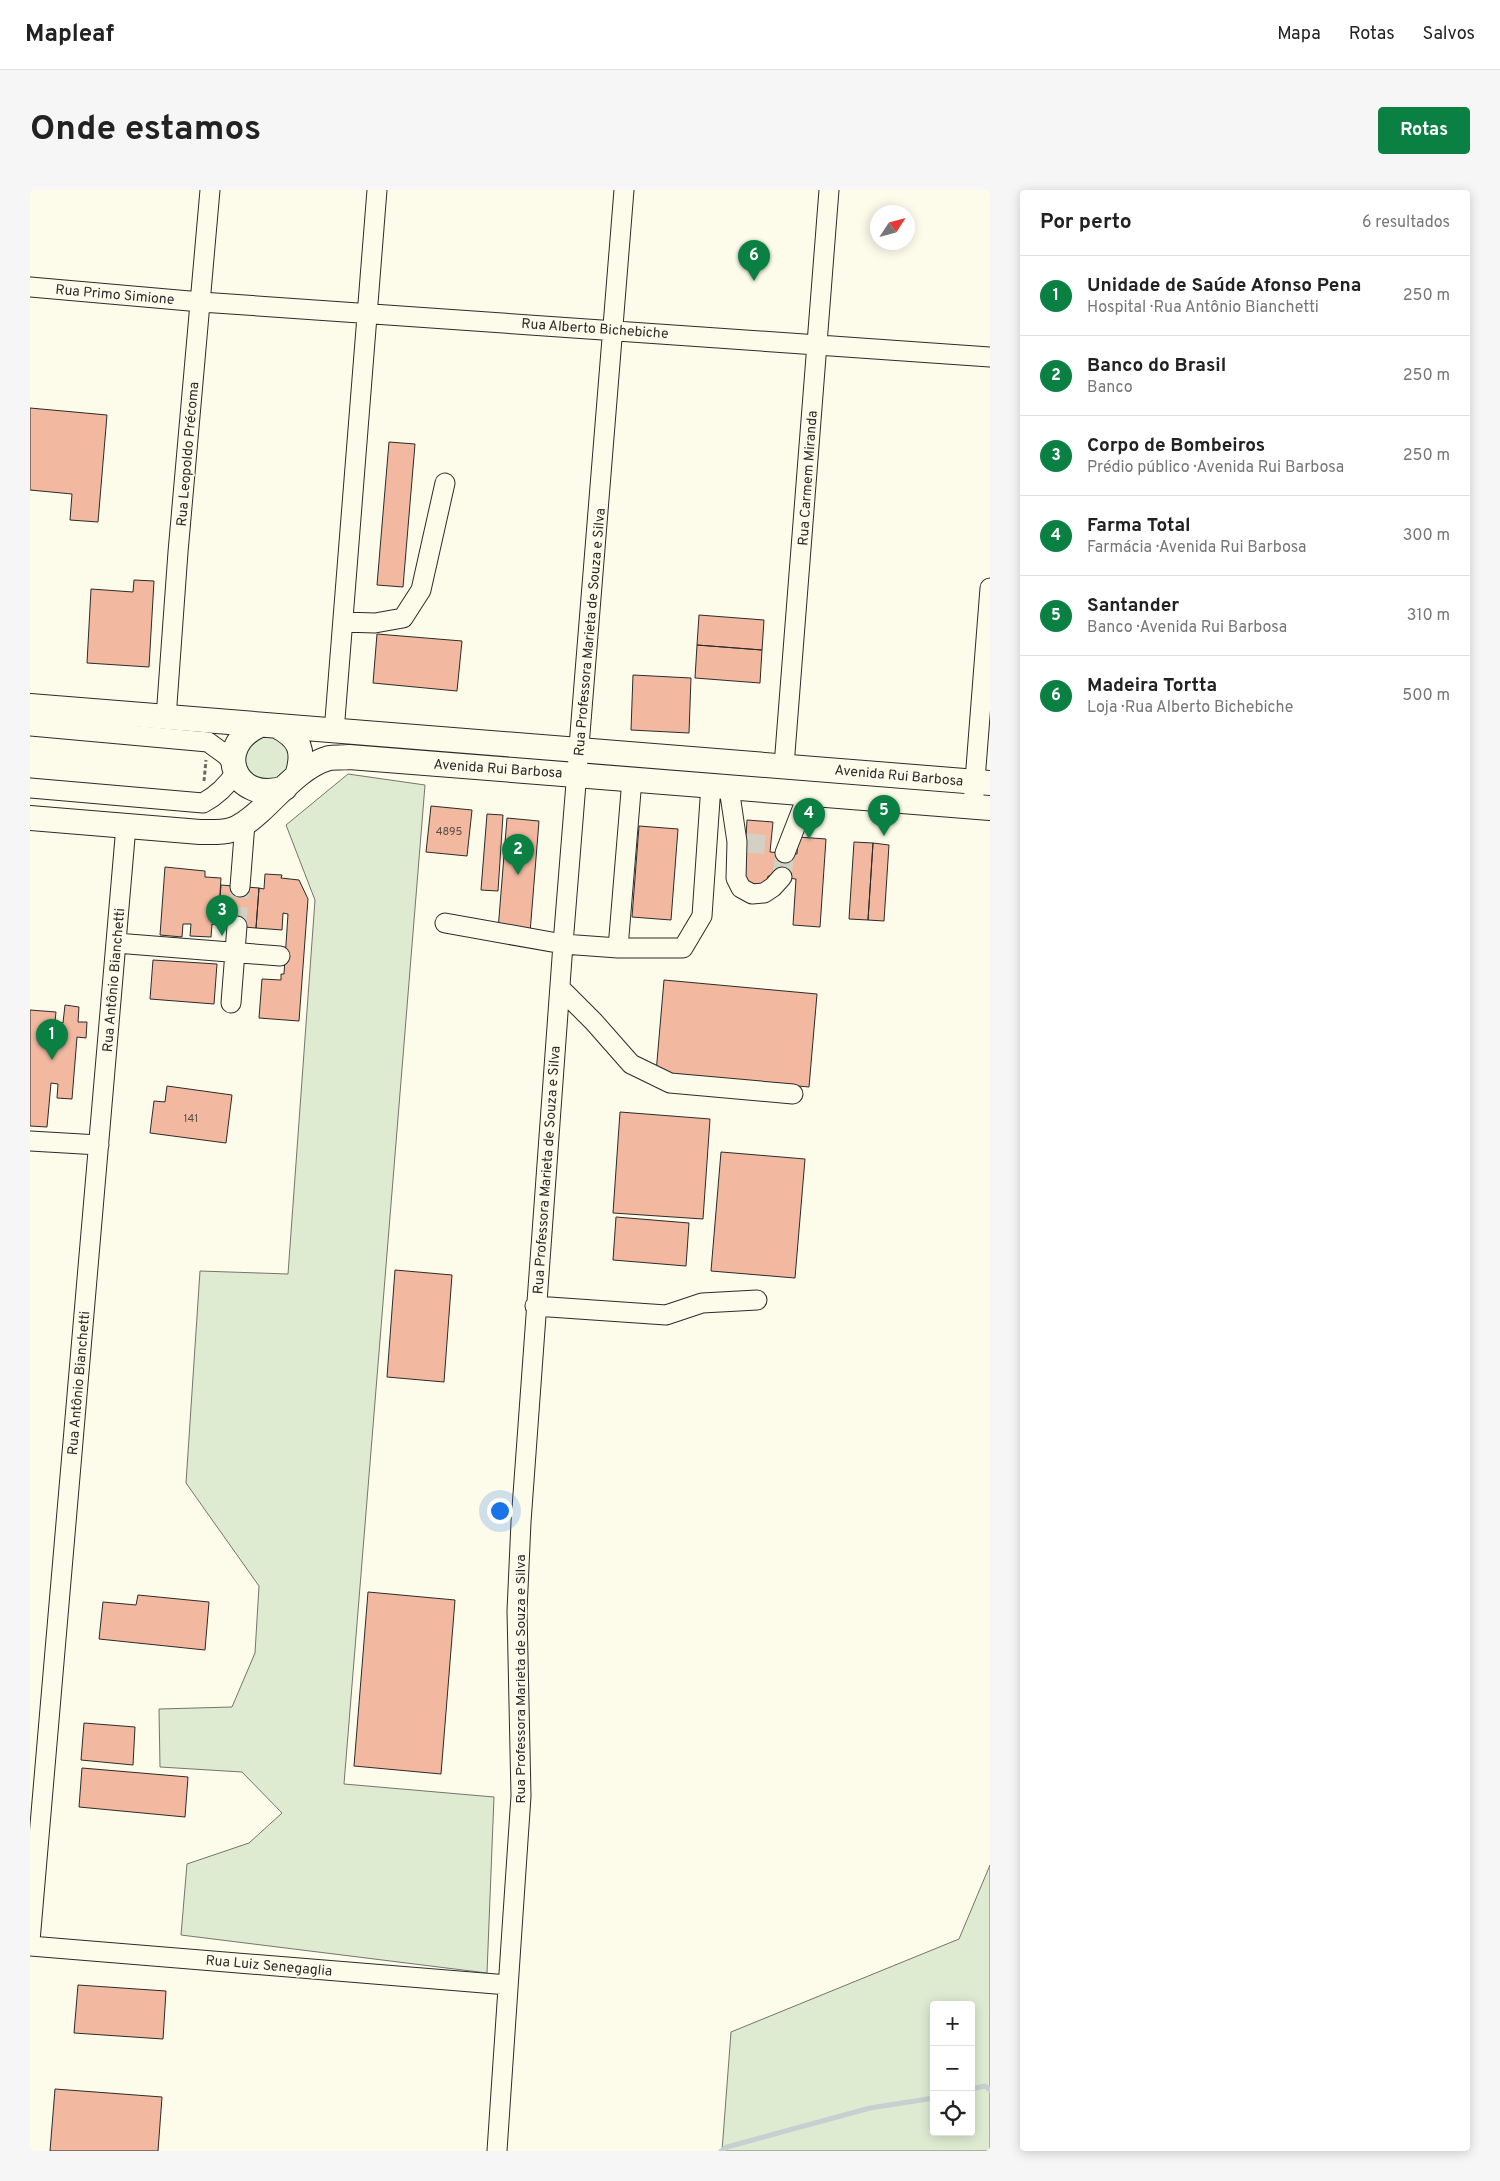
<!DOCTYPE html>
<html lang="pt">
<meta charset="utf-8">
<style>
:root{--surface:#fff;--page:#f6f6f6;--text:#222;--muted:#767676;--line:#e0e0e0;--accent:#0b8043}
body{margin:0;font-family:Overpass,sans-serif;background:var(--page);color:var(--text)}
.controls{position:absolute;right:15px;bottom:15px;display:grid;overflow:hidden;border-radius:5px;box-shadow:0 2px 12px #0003}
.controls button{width:45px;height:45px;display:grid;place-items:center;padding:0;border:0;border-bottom:1px solid var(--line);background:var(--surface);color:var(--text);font:25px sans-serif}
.compass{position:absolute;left:840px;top:15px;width:45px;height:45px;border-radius:50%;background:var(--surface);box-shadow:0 2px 12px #0003;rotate:54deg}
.you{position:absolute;left:469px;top:1320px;width:18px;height:18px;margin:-12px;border:4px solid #fff;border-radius:50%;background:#1a73e8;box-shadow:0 0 0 8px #1a73e833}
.badge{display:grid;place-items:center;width:32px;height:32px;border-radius:50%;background:var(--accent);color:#fff;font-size:16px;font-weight:700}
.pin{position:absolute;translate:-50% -41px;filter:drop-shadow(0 1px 2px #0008)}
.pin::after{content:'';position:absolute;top:26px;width:18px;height:15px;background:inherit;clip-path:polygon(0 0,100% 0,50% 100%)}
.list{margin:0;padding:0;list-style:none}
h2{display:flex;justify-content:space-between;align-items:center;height:65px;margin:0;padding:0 20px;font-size:21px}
h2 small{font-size:16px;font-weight:400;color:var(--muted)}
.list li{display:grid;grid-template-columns:32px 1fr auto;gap:15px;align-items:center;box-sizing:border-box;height:80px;padding:0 20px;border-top:1px solid var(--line)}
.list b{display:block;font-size:19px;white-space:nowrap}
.list p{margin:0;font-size:16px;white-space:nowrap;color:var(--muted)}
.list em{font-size:16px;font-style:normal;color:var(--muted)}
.icon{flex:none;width:28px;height:28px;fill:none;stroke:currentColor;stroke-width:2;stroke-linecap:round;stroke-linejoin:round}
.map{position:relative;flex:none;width:960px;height:1961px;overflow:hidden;border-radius:5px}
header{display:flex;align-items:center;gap:30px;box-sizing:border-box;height:70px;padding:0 25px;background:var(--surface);border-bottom:1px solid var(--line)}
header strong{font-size:24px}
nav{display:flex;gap:28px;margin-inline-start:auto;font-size:18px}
.intro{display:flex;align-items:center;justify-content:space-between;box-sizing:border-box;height:120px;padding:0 30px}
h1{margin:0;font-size:35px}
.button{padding:12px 22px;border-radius:5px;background:var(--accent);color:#fff;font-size:18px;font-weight:700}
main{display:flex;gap:30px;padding:0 30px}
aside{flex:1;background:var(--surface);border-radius:5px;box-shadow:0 2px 12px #0003}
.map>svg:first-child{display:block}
.green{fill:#deebd1;stroke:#74746e;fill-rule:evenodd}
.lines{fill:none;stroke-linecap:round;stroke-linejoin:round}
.stream{stroke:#c7d0d0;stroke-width:5}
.building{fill:#f2b8a0;stroke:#2b2b2b}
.minor-tunnel{stroke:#d3d1c4;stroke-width:19;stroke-dasharray:19 9;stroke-linecap:butt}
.minor-casing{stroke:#2b2b2b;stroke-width:21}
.major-casing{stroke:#2b2b2b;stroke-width:26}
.path{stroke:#6a6964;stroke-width:3;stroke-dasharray:4 2.5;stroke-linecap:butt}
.minor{stroke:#fdfbea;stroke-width:19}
.major{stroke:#fdfbea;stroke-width:24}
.labels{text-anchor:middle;stroke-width:4;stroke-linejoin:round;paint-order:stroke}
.number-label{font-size:11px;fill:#5d4e48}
.street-label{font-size:14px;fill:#2b2b2b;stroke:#fdfbea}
</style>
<header>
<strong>Mapleaf</strong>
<nav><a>Mapa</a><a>Rotas</a><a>Salvos</a></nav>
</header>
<div class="intro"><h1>Onde estamos</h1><a class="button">Rotas</a></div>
<main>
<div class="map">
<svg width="960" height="1961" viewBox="0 0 960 1961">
<rect width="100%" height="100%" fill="#fdfbea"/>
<!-- green -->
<path class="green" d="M 227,544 L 257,550 L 262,580 L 234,594 L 217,582 L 214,561 Z
M 318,584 L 395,595 L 314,1594 L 464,1607 L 457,1783 L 151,1745 L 157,1674 L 219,1653 L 252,1623 L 212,1582 L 130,1577 L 129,1519 L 202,1517 L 225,1463 L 229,1396 L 156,1293 L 170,1081 L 258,1084 L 285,710 L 256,635 Z
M 960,1675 L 960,1961 L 692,1961 L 701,1842 L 929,1749 ZM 904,1815 L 941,1815 L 941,1942 L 904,1942 Z"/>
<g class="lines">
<!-- stream -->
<path class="stream" d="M 941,1899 L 955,1896 L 960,1900
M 691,1961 L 697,1957 L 840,1918 L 904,1908"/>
</g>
<!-- building -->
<path class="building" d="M 0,218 L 77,225 L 68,332 L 40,330 L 42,304 L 0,300 Z
M 359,252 L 385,254 L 373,397 L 347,395 Z
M 104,390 L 124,391 L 119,477 L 57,473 L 61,399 L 103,402 Z
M 669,425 L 734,430 L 732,460 L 667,455 Z
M 347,444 L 432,451 L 427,501 L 343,493 Z
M 667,455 L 732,460 L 730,493 L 665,488 Z
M 603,485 L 661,488 L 659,543 L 601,540 Z
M 401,616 L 442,620 L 437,666 L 396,662 Z
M 457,624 L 473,625 L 468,701 L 451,700 Z
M 477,628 L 509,631 L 500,743 L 468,740 Z
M 717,630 L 743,632 L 740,662 L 767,664 L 768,647 L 796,649 L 790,737 L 763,735 L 766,689 L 738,686 L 737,698 L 713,696 Z
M 609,636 L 648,639 L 641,730 L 602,727 Z
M 824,652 L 843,653 L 838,730 L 819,729 Z
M 843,653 L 859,655 L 854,731 L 838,730 Z
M 135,677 L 175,681 L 175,687 L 191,688 L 188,735 L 182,734 L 181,747 L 160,746 L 161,734 L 153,734 L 152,747 L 130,745 Z
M 235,684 L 252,685 L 251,688 L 269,690 L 278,709 L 269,831 L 229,828 L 232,789 L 251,790 L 251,784 L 254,784 L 258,724 L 253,723 L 252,740 L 226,738 L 229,698 L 234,699 Z
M 191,695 L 229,698 L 226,738 L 188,735 Z
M 123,770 L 187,774 L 184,814 L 120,809 Z
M 634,790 L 787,804 L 779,897 L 626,883 Z
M 35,815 L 49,817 L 48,832 L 57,832 L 56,848 L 47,847 L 42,909 L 27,908 L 28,894 L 21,893 L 17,937 L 0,936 L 0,820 L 26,822 L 25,832 L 33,833 Z
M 137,896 L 202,905 L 196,953 L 120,943 L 124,911 L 135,912 Z
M 590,922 L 680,929 L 673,1029 L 583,1023 Z
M 691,962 L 775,969 L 765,1088 L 681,1081 Z
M 586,1027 L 659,1033 L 656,1076 L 583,1070 Z
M 365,1080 L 422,1085 L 414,1192 L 357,1187 Z
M 338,1402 L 425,1410 L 411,1584 L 324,1576 Z
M 108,1405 L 179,1412 L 175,1460 L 69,1449 L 73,1412 L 106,1415 Z
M 54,1533 L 105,1537 L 103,1575 L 51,1570 Z
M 52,1578 L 158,1587 L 155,1627 L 49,1617 Z
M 48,1795 L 136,1801 L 133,1849 L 44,1843 Z
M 25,1899 L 132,1907 L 128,1961 L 20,1961 Z"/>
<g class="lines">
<!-- minor-tunnel -->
<path class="minor-tunnel" d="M 716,653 L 741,655
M 752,687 L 755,663
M 207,736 L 210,697"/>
<!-- minor casing -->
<g class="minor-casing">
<path id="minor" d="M 0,97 L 171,112 L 960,167
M 313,432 L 345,433 L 373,428 L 391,400 L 415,293
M 136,528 L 148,362 L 180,0
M 0,536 L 178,552 L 196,565 L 203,573
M 304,542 L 347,0
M 754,576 L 799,0
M 0,598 L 173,613 C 188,605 197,596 206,582
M 699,598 L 707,652 L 706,688 L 711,698 L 722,704 L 734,703 L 743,697 L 752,687
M 943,616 L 960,398
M 755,663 L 778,604
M 210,697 L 215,633
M 415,733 L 533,754 L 588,758 L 602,589
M 86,753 L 250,766
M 588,758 L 653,758 L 672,726 L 681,595
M 530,798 L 564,832 L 601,874 L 640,893 L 763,904
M 201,813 L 207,736
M 0,951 L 69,955
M 505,1116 L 636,1125 L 672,1113 L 727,1110
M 0,1751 L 96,636
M 0,1756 L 478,1795
M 467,1961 L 491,1606 L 487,1421 L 491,1332 L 533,754 L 594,0"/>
</g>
<!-- major casing -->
<g class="major-casing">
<path id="major" d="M 0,516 L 960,593
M 230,535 C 182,556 204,615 255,598
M 247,536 C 270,548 275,561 267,586
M 0,628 L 170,642 C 180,642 191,643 201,640 C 212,637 221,629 230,621 C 250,603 271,576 299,568 C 305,567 312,568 319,567 L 960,618"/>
</g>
<!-- path -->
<path class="path" d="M 174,591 L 176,570"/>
<!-- minor -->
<use href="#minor" class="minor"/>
<!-- major -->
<use href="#major" class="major"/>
</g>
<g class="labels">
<!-- number labels -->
<g class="number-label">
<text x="419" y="645">4895</text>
<text x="161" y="932">141</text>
</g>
<!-- street labels -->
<g class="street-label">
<text transform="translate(85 104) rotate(5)" y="5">Rua Primo Simione</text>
<text transform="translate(565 138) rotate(4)" y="5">Rua Alberto Bichebiche</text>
<text transform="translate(157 264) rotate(-85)" y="5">Rua Leopoldo Précoma</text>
<text transform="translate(777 288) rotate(-86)" y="5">Rua Carmem Miranda</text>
<text transform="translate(559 442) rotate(-85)" y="5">Rua Professora Marieta de Souza e Silva</text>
<text transform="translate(468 578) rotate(4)" y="5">Avenida Rui Barbosa</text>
<text transform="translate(869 585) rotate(5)" y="5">Avenida Rui Barbosa</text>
<text transform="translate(83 790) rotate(-85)" y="5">Rua Antônio Bianchetti</text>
<text transform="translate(516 980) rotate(-86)" y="5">Rua Professora Marieta de Souza e Silva</text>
<text transform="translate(48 1193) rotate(-85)" y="5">Rua Antônio Bianchetti</text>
<text transform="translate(490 1489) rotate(-90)" y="5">Rua Professora Marieta de Souza e Silva</text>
<text transform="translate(239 1775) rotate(5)" y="5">Rua Luiz Senegaglia</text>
</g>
</g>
</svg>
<div class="controls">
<button>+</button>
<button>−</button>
<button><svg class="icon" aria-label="locate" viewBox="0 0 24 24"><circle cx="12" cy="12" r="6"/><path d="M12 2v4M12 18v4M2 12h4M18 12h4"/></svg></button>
</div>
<svg class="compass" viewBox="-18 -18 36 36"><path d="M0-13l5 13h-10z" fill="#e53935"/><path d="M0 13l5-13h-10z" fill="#767676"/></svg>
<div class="you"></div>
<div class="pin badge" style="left:22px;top:870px">1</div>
<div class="pin badge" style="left:488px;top:685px">2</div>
<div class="pin badge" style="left:192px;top:746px">3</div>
<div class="pin badge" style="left:779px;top:649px">4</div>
<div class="pin badge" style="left:854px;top:646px">5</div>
<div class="pin badge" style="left:724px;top:91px">6</div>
</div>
<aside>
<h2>Por perto<small>6 resultados</small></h2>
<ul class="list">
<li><span class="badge">1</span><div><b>Unidade de Saúde Afonso Pena</b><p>Hospital · Rua Antônio Bianchetti</p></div><em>250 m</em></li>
<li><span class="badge">2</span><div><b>Banco do Brasil</b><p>Banco</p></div><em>250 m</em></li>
<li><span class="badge">3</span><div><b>Corpo de Bombeiros</b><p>Prédio público · Avenida Rui Barbosa</p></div><em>250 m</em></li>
<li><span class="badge">4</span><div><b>Farma Total</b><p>Farmácia · Avenida Rui Barbosa</p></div><em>300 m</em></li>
<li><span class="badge">5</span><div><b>Santander</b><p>Banco · Avenida Rui Barbosa</p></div><em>310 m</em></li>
<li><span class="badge">6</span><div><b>Madeira Tortta</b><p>Loja · Rua Alberto Bichebiche</p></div><em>500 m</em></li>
</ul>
</aside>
</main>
